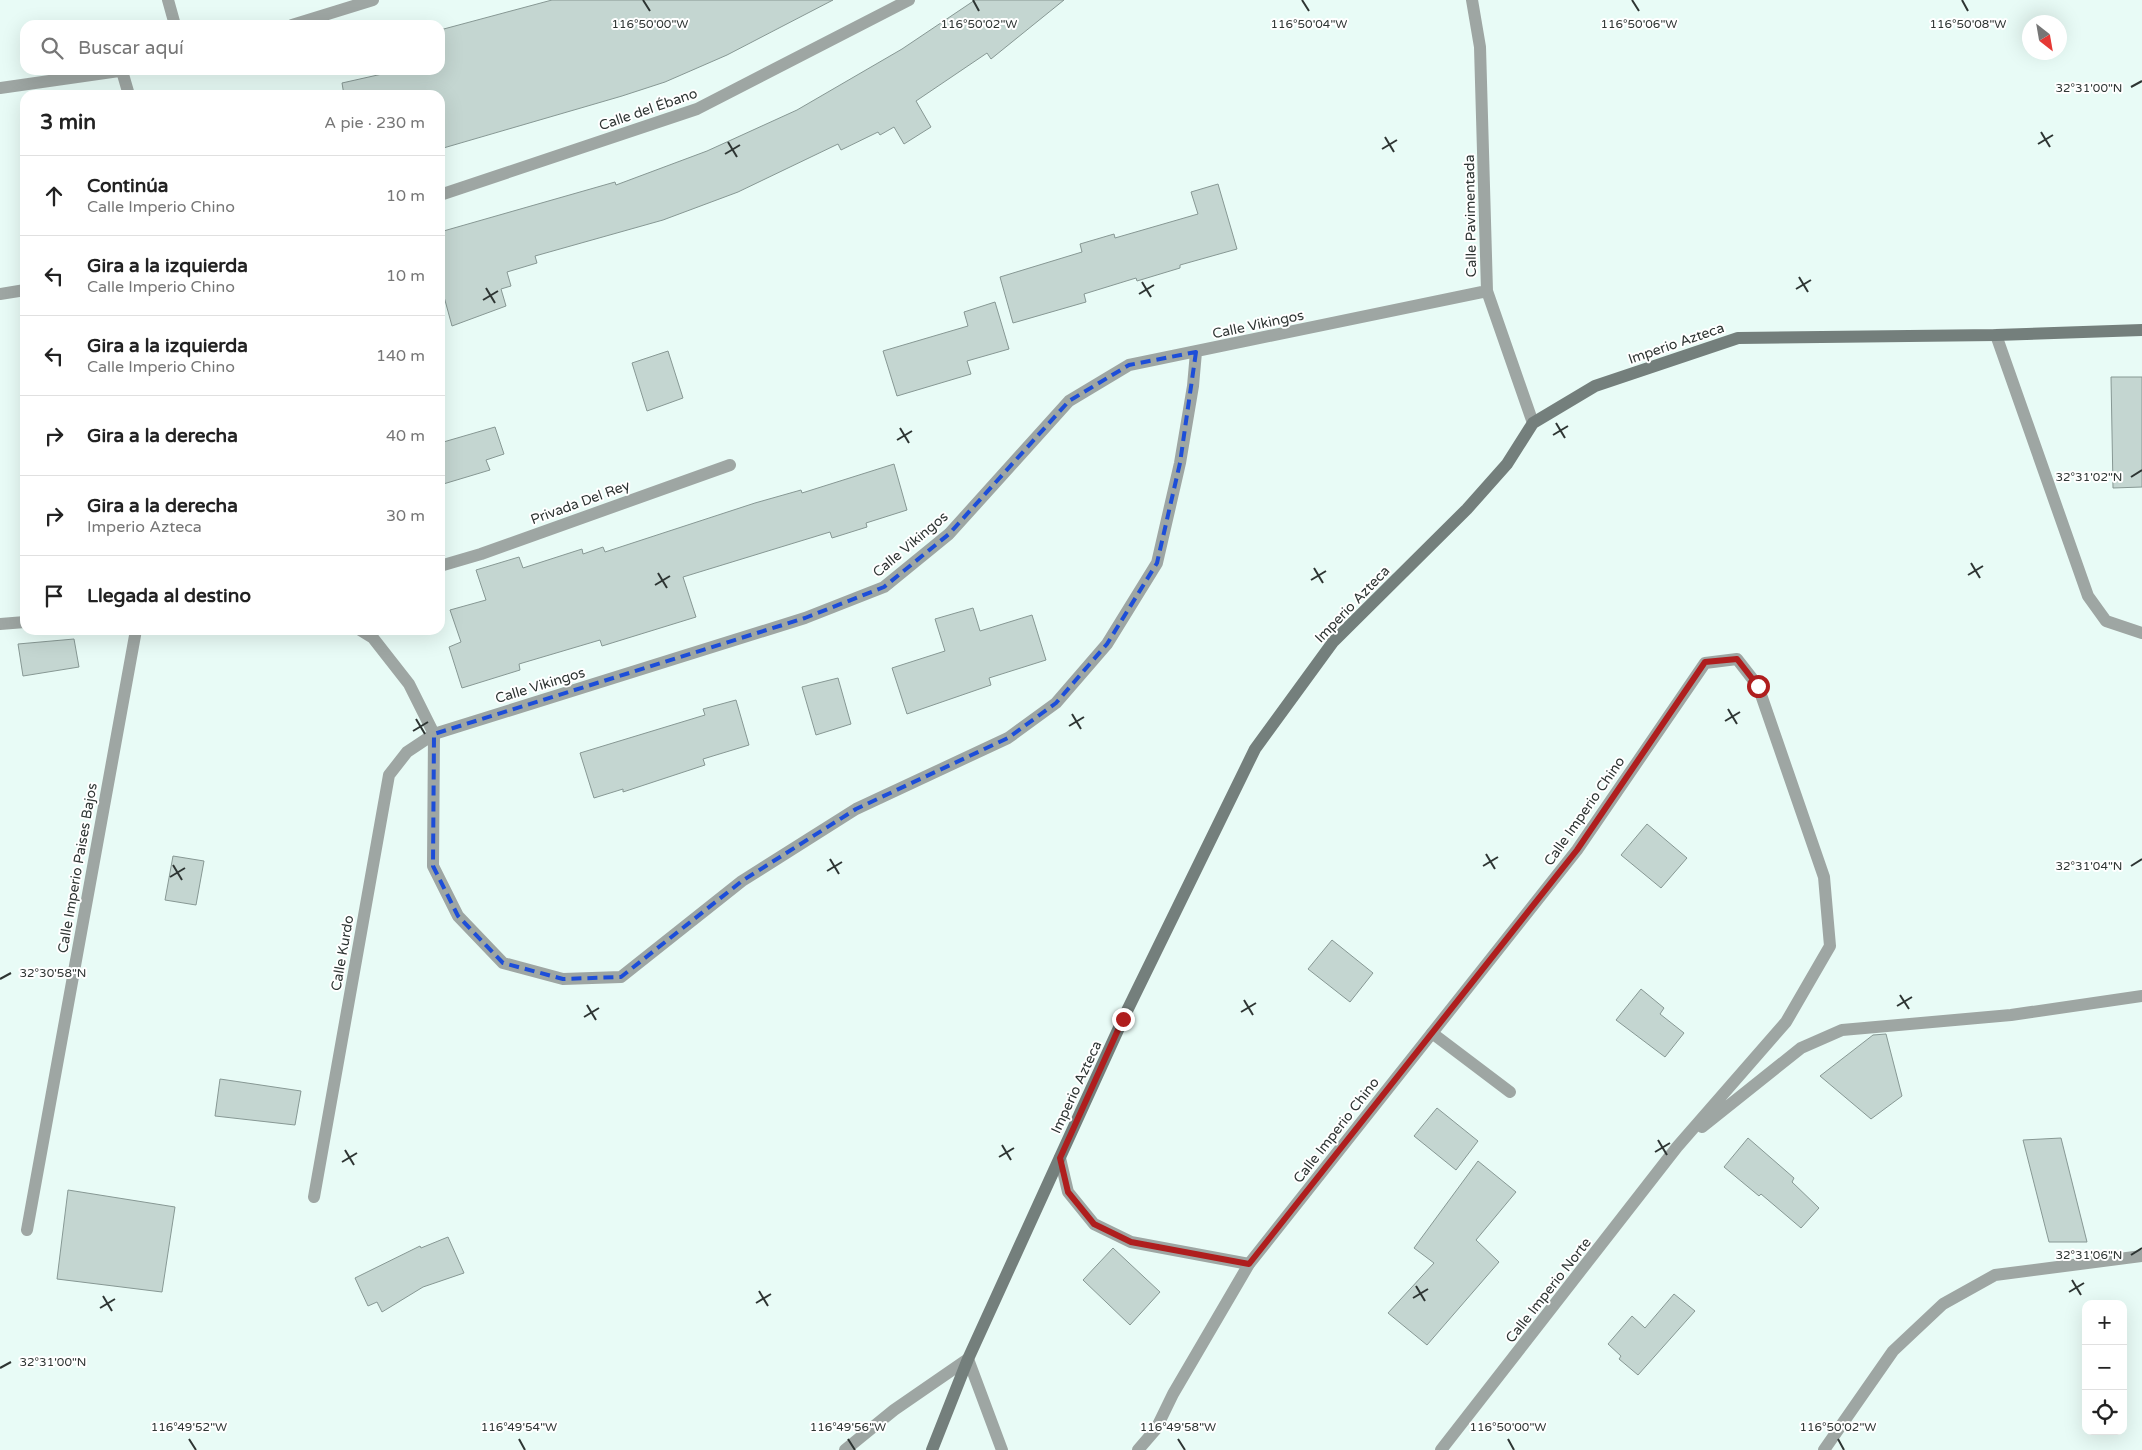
<!DOCTYPE html>
<html lang="es">
<meta charset="utf-8">
<style>
:root{--surface:#fff;--page:#f2f2f2;--text:#222;--muted:#767676;--line:#e0e0e0}
body{margin:0;font-family:"Varela Round",sans-serif;background:var(--page);color:var(--text)}
.controls{position:absolute;right:15px;bottom:15px;display:grid;overflow:hidden;border-radius:10px;box-shadow:0 5px 20px #0002}
.controls button{width:45px;height:45px;display:grid;place-items:center;padding:0;border:0;border-bottom:1px solid var(--line);background:var(--surface);color:var(--text);font:25px sans-serif}
.compass{position:absolute;left:2022px;top:15px;width:45px;height:45px;border-radius:50%;background:var(--surface);box-shadow:0 5px 20px #0002;rotate:149deg}
.stop{position:absolute;width:15px;height:15px;margin:-11px;border:4px solid #af1e1e;border-radius:50%;background:#fff}
.stop.end{background:#af1e1e;border-color:#fff;box-shadow:0 1px 5px #0008}
.list{margin:0;padding:0;list-style:none}
h2{display:flex;justify-content:space-between;align-items:center;height:65px;margin:0;padding:0 20px;font-size:21px}
h2 small{font-size:16px;font-weight:400;color:var(--muted)}
.list li{display:grid;grid-template-columns:32px 1fr auto;gap:15px;align-items:center;box-sizing:border-box;height:80px;padding:0 20px;border-top:1px solid var(--line)}
.list b{display:block;font-size:19px;white-space:nowrap}
.list p{margin:0;font-size:16px;white-space:nowrap;color:var(--muted)}
.list em{font-size:16px;font-style:normal;color:var(--muted)}
.icon{flex:none;width:28px;height:28px;fill:none;stroke:currentColor;stroke-width:2;stroke-linecap:round;stroke-linejoin:round}
.map{position:relative;flex:none;width:2142px;height:1450px;overflow:hidden}
.search{position:absolute;background:var(--surface);box-shadow:0 5px 20px #0002;left:20px;top:20px;width:425px;height:55px;display:flex;align-items:center;gap:12px;box-sizing:border-box;padding:0 18px;border-radius:15px;color:var(--muted);font-size:19px}
.panel{position:absolute;background:var(--surface);box-shadow:0 5px 20px #0002;left:20px;top:90px;width:425px;height:545px;border-radius:15px}
.map>svg:first-child{display:block}
.building{fill:#c4d6d1;stroke:#879894}
.lines{fill:none;stroke-linecap:round;stroke-linejoin:round}
.lane{stroke:#9ea6a3;stroke-width:12}
.street{stroke:#9ea6a3;stroke-width:12}
.secondary{stroke:#747f7c;stroke-width:12}
.route{stroke:#af1e1e;stroke-width:6}
.marked{fill:none;stroke:#1d4ed8;stroke-width:4;stroke-dasharray:10 6;stroke-linejoin:round}
.ticks{fill:none;stroke:#2e3533;stroke-width:2}
.labels{text-anchor:middle;stroke-width:4;stroke-linejoin:round;paint-order:stroke}
.street-label{font-size:14px;fill:#2e3533;stroke:#fff}
.ticks-label{font-size:12px;text-anchor:middle;fill:#2e3533;stroke:#fff;stroke-width:4;stroke-linejoin:round;paint-order:stroke}
</style>
<div class="map">
<svg width="2142" height="1450" viewBox="0 0 2142 1450">
<rect width="100%" height="100%" fill="#e8fbf6"/>
<!-- building -->
<path class="building" d="M 552,0 L 833,0 L 727,55 L 665,82 L 622,96 L 440,149 L 440,95 L 344,95 L 342,83 L 400,70 L 440,70 L 440,30 Z
M 975,0 L 1064,0 L 991,59 L 987,53 L 916,101 L 931,127 L 904,144 L 894,127 L 880,135 L 878,132 L 841,150 L 838,144 L 738,192 L 663,220 L 535,256 L 537,263 L 507,272 L 511,286 L 501,289 L 506,306 L 452,326 L 440,282 L 440,232 L 615,182 L 616,185 L 707,151 L 797,110 L 902,49 Z
M 1218,184 L 1237,249 L 1180,265 L 1180,268 L 1137,281 L 1136,278 L 1084,294 L 1086,302 L 1013,323 L 1000,277 L 1082,252 L 1080,244 L 1114,234 L 1115,238 L 1198,214 L 1191,192 Z
M 995,302 L 1009,349 L 967,361 L 971,374 L 897,396 L 883,351 L 968,326 L 964,312 Z
M 668,351 L 683,398 L 647,411 L 632,363 Z
M 2111,377 L 2142,377 L 2142,487 L 2113,488 Z
M 495,427 L 504,454 L 486,460 L 490,470 L 440,485 L 440,443 Z
M 894,464 L 907,510 L 866,523 L 867,527 L 832,538 L 830,532 L 683,577 L 696,617 L 602,646 L 600,640 L 519,664 L 520,670 L 462,688 L 449,647 L 461,642 L 450,610 L 486,600 L 476,570 L 519,557 L 523,568 L 582,549 L 583,554 L 603,547 L 605,552 L 755,503 L 801,490 L 802,493 Z
M 973,608 L 980,631 L 1032,615 L 1046,660 L 989,678 L 991,685 L 907,714 L 892,668 L 945,651 L 935,619 Z
M 74,639 L 79,667 L 23,676 L 18,644 Z
M 838,678 L 851,724 L 816,735 L 802,687 Z
M 736,700 L 749,745 L 703,759 L 705,765 L 623,792 L 623,789 L 594,798 L 580,753 L 705,715 L 703,709 Z
M 1647,824 L 1687,858 L 1661,888 L 1621,855 Z
M 173,856 L 204,861 L 196,905 L 165,900 Z
M 1332,940 L 1373,973 L 1350,1002 L 1308,969 Z
M 1641,989 L 1664,1008 L 1660,1014 L 1684,1033 L 1665,1057 L 1616,1020 Z
M 1886,1034 L 1902,1096 L 1871,1119 L 1820,1076 L 1873,1035 Z
M 220,1079 L 301,1091 L 295,1125 L 215,1116 Z
M 1437,1108 L 1478,1141 L 1456,1170 L 1414,1136 Z
M 1748,1138 L 1794,1178 L 1792,1182 L 1819,1208 L 1801,1228 L 1761,1194 L 1759,1196 L 1724,1167 Z
M 2061,1138 L 2087,1242 L 2049,1242 L 2023,1140 Z
M 1478,1161 L 1516,1192 L 1476,1240 L 1499,1262 L 1427,1345 L 1388,1313 L 1434,1263 L 1414,1248 Z
M 68,1190 L 175,1207 L 162,1292 L 57,1279 Z
M 448,1237 L 464,1273 L 423,1287 L 382,1312 L 377,1302 L 368,1306 L 355,1278 L 420,1246 L 421,1248 Z
M 1113,1248 L 1160,1292 L 1130,1325 L 1083,1280 Z
M 1674,1294 L 1695,1311 L 1638,1375 L 1619,1359 L 1621,1356 L 1608,1344 L 1632,1316 L 1645,1328 Z"/>
<g class="lines">
<!-- lane -->
<path class="lane" d="M 1432,1033 L 1510,1092
M 1060,1158 L 1068,1192 L 1094,1224 L 1131,1242 L 1249,1264"/>
<!-- street -->
<path class="street" d="M 168,0 L 175,25
M 1472,0 L 1480,47 L 1487,291 L 1533,423
M 292,25 L 373,0
M 122,71 L 129,95
M 0,88 L 126,70
M 440,195 L 697,109 L 909,0
M 0,294 L 25,290
M 1996,335 L 2088,596 L 2106,621 L 2142,633
M 440,566 L 481,554 L 730,465
M 0,624 L 25,622
M 360,630 L 373,638 L 409,684 L 434,734 L 433,866 L 458,916 L 503,963 L 563,979 L 621,977 L 742,881 L 856,809 L 1008,738 L 1056,703 L 1107,644 L 1157,563 L 1180,463 L 1193,386 L 1196,352
M 1702,1127 L 1801,1048 L 1842,1030 L 2011,1015 L 2142,996
M 314,1197 L 389,775 L 407,752 L 434,734 L 805,618 L 884,587 L 949,534 L 1069,401 L 1129,365 L 1487,291
M 27,1230 L 136,630
M 845,1450 L 894,1410 L 968,1359 L 1002,1450
M 1138,1450 L 1156,1429 L 1173,1394 L 1249,1264 L 1577,850 L 1705,663 L 1737,659 L 1758,686 L 1824,877 L 1830,946 L 1786,1022 L 1677,1147 L 1441,1450
M 1824,1450 L 1893,1351 L 1943,1304 L 1995,1275 L 2142,1256"/>
<!-- secondary -->
<path class="secondary" d="M 932,1450 L 968,1359 L 1123,1019 L 1255,749 L 1333,642 L 1467,509 L 1507,464 L 1533,423 L 1595,386 L 1738,338 L 1996,335 L 2142,330"/>
</g>
<g class="lines">
<!-- route -->
<path class="route" d="M 1123,1019 L 1060,1158 L 1068,1192 L 1094,1224 L 1131,1242 L 1249,1264 L 1577,850 L 1705,662 L 1737,659 L 1758,686"/>
</g>
<!-- marked area -->
<path class="marked" d="M 1196,352 L 1180,463 L 1157,563 L 1107,644 L 1056,703 L 1008,738 L 856,809 L 742,881 L 621,977 L 563,979 L 503,963 L 458,916 L 433,866 L 434,734 L 805,618 L 884,587 L 949,534 L 1069,401 L 1129,365 Z"/>
<!-- ticks -->
<path class="ticks" d="M 643,0 L 650,11M 973,0 L 979,11M 1302,0 L 1309,11M 1632,0 L 1639,11M 1962,0 L 1968,11M 2131,87 L 2142,81M 2041,132 L 2050,147M 1385,137 L 1394,152M 728,142 L 737,157M 2038,144 L 2053,135M 1382,149 L 1397,140M 725,154 L 740,145M 1799,277 L 1808,292M 1142,282 L 1151,297M 486,288 L 495,303M 1796,289 L 1811,280M 1139,294 L 1154,285M 483,300 L 498,291M 1556,423 L 1565,438M 900,428 L 909,443M 1553,435 L 1568,426M 897,440 L 912,431M 2131,477 L 2142,470M 1971,563 L 1980,578M 1314,568 L 1323,583M 658,573 L 667,588M 1968,575 L 1983,566M 1311,580 L 1326,571M 655,585 L 670,576M 1728,709 L 1737,724M 1072,714 L 1081,729M 416,719 L 425,734M 1725,721 L 1740,712M 1069,726 L 1084,717M 413,731 L 428,722M 1486,854 L 1495,869M 830,859 L 839,874M 173,865 L 182,880M 1483,866 L 1498,857M 2131,866 L 2142,859M 827,871 L 842,862M 170,877 L 185,868M 0,979 L 11,973M 1900,995 L 1909,1009M 1244,1000 L 1253,1015M 587,1005 L 596,1020M 1897,1006 L 1912,997M 1241,1012 L 1256,1003M 584,1017 L 599,1008M 1658,1140 L 1667,1155M 1002,1145 L 1011,1160M 345,1150 L 354,1165M 1655,1152 L 1670,1143M 999,1157 L 1014,1148M 342,1162 L 357,1153M 2131,1255 L 2142,1248M 2072,1280 L 2081,1295M 1416,1286 L 1425,1301M 759,1291 L 768,1306M 2069,1292 L 2084,1283M 103,1296 L 112,1311M 1413,1298 L 1428,1289M 756,1303 L 771,1294M 100,1308 L 115,1299M 0,1368 L 11,1362M 189,1439 L 196,1450M 519,1439 L 525,1450M 848,1439 L 855,1450M 1178,1439 L 1185,1450M 1508,1439 L 1514,1450M 1838,1439 L 1844,1450"/>
<g class="labels">
<!-- street labels -->
<g class="street-label">
<text transform="translate(648 109) rotate(-19)" y="5">Calle del Ébano</text>
<text transform="translate(1470 216) rotate(-91)" y="5">Calle Pavimentada</text>
<text transform="translate(1258 324) rotate(-12)" y="5">Calle Vikingos</text>
<text transform="translate(1676 343) rotate(-19)" y="5">Imperio Azteca</text>
<text transform="translate(580 502) rotate(-20)" y="5">Privada Del Rey</text>
<text transform="translate(910 544) rotate(-40)" y="5">Calle Vikingos</text>
<text transform="translate(1352 604) rotate(-46)" y="5">Imperio Azteca</text>
<text transform="translate(540 685) rotate(-17)" y="5">Calle Vikingos</text>
<text transform="translate(1584 811) rotate(-55)" y="5">Calle Imperio Chino</text>
<text transform="translate(77 868) rotate(-80)" y="5">Calle Imperio Paises Bajos</text>
<text transform="translate(342 953) rotate(-80)" y="5">Calle Kurdo</text>
<text transform="translate(1076 1087) rotate(-65)" y="5">Imperio Azteca</text>
<text transform="translate(1336 1130) rotate(-52)" y="5">Calle Imperio Chino</text>
<text transform="translate(1548 1290) rotate(-52)" y="5">Calle Imperio Norte</text>
</g>
</g>
<g class="ticks-label">
<text x="650" y="28">116°50'00"W</text>
<text x="979" y="28">116°50'02"W</text>
<text x="1309" y="28">116°50'04"W</text>
<text x="1639" y="28">116°50'06"W</text>
<text x="1968" y="28">116°50'08"W</text>
<text x="2089" y="92">32°31'00"N</text>
<text x="2089" y="481">32°31'02"N</text>
<text x="2089" y="870">32°31'04"N</text>
<text x="53" y="977">32°30'58"N</text>
<text x="2089" y="1259">32°31'06"N</text>
<text x="53" y="1366">32°31'00"N</text>
<text x="189" y="1431">116°49'52"W</text>
<text x="519" y="1431">116°49'54"W</text>
<text x="848" y="1431">116°49'56"W</text>
<text x="1178" y="1431">116°49'58"W</text>
<text x="1508" y="1431">116°50'00"W</text>
<text x="1838" y="1431">116°50'02"W</text>
</g>
</svg>
<div class="controls">
<button>+</button>
<button>−</button>
<button><svg class="icon" aria-label="locate" viewBox="0 0 24 24"><circle cx="12" cy="12" r="6"/><path d="M12 2v4M12 18v4M2 12h4M18 12h4"/></svg></button>
</div>
<svg class="compass" viewBox="-18 -18 36 36"><path d="M0-13l5 13h-10z" fill="#e53935"/><path d="M0 13l5-13h-10z" fill="#767676"/></svg>
<div class="stop" style="left:1758px;top:686px"></div>
<div class="stop end" style="left:1123px;top:1019px"></div>
<div class="search"><svg class="icon" aria-label="search" viewBox="0 0 24 24"><circle cx="10" cy="10" r="6"/><path d="M15 15l6 6"/></svg>Buscar aquí</div>
<section class="panel">
<h2>3 min<small>A pie · 230 m</small></h2>
<ul class="list">
<li><svg class="icon" aria-label="ahead" viewBox="0 0 24 24"><path d="M12 20V5M6 11l6-6 6 6"/></svg><div><b>Continúa</b><p>Calle Imperio Chino</p></div><em>10 m</em></li>
<li><svg class="icon" aria-label="left" viewBox="0 0 24 24"><path d="M17 20v-9H6M10 6l-5 5 5 5"/></svg><div><b>Gira a la izquierda</b><p>Calle Imperio Chino</p></div><em>10 m</em></li>
<li><svg class="icon" aria-label="left" viewBox="0 0 24 24"><path d="M17 20v-9H6M10 6l-5 5 5 5"/></svg><div><b>Gira a la izquierda</b><p>Calle Imperio Chino</p></div><em>140 m</em></li>
<li><svg class="icon" aria-label="right" viewBox="0 0 24 24"><path d="M7 20v-9h11M14 6l5 5-5 5"/></svg><div><b>Gira a la derecha</b></div><em>40 m</em></li>
<li><svg class="icon" aria-label="right" viewBox="0 0 24 24"><path d="M7 20v-9h11M14 6l5 5-5 5"/></svg><div><b>Gira a la derecha</b><p>Imperio Azteca</p></div><em>30 m</em></li>
<li><svg class="icon" aria-label="arrive" viewBox="0 0 24 24"><path d="M6 21V4h12l-3 4 3 4H6"/></svg><div><b>Llegada al destino</b></div></li>
</ul>
</section>
</div>
